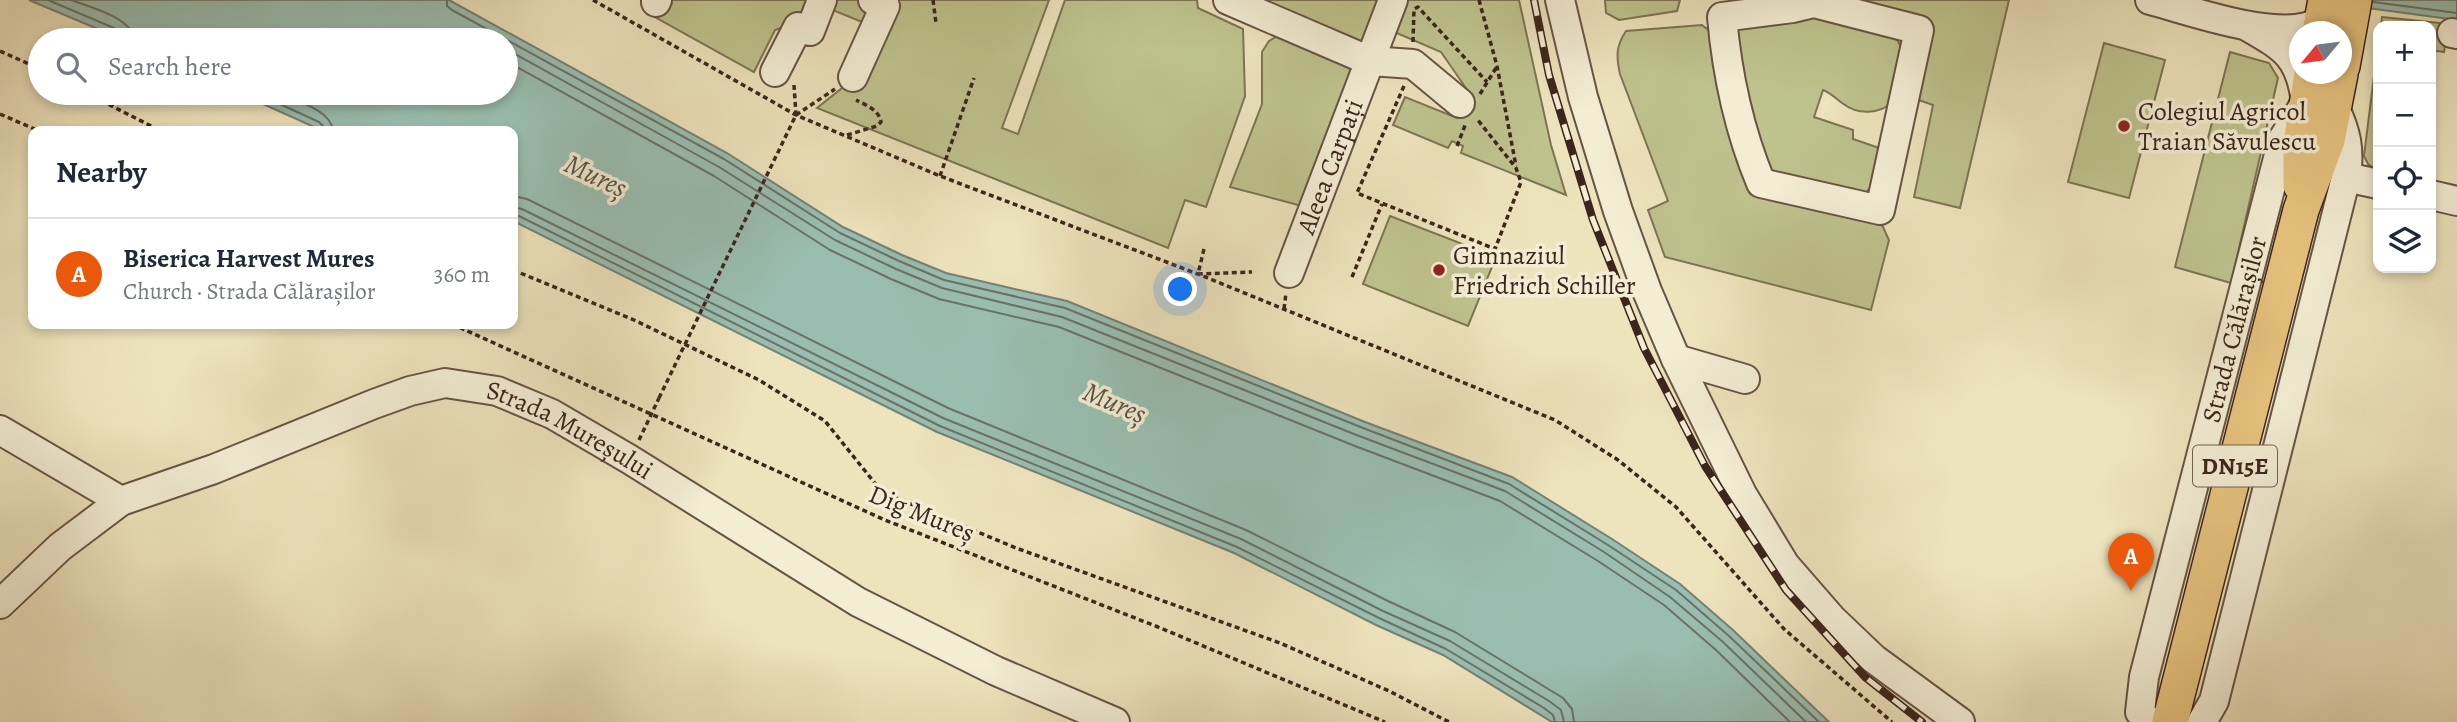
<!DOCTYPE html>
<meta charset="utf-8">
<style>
:root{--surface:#fff;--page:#f2f2f3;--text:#1f2937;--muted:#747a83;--line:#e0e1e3;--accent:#ea580c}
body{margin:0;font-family:Alegreya,serif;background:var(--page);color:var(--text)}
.controls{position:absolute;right:21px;top:21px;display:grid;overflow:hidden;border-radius:14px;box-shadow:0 4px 10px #0003}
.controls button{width:63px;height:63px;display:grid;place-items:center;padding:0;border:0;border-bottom:2px solid var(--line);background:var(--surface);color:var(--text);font:35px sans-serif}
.compass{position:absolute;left:2289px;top:21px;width:63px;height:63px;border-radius:50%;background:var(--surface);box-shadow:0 4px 10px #0003;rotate:241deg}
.you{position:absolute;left:1181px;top:290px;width:24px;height:24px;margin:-18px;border:5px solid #fff;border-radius:50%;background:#1a73e8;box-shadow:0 0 0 10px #1a73e833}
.badge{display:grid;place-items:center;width:46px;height:46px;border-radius:50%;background:var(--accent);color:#fff;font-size:23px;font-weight:700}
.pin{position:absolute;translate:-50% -58px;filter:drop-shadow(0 2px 4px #0008)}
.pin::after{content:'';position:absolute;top:37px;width:24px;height:21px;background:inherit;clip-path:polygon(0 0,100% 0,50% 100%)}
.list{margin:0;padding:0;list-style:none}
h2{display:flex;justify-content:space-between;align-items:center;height:91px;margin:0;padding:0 28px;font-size:30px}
h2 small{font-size:23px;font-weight:400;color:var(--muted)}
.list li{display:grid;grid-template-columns:46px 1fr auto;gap:21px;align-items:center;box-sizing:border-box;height:112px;padding:0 28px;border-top:2px solid var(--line)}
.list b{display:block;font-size:26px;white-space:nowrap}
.list p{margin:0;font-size:23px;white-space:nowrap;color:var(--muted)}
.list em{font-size:23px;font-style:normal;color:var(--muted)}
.icon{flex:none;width:38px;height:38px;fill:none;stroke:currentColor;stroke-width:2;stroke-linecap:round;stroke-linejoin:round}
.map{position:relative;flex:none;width:2457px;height:722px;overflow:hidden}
.search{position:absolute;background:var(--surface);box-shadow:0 4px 10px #0003;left:28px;top:28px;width:490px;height:77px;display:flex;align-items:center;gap:18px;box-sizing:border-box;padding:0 24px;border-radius:38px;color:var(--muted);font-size:26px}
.panel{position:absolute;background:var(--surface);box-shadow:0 4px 10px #0003;left:28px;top:126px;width:490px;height:203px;border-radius:14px}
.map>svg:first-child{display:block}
.green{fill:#bec28d;stroke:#7d7454;stroke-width:2}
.water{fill:#99beb1;stroke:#748175;stroke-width:2}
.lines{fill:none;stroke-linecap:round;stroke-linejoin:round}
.shore{stroke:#6a7266;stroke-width:2}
.minor-casing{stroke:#685444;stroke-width:32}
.major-casing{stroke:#3c251c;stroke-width:38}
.path{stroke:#3c251c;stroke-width:3.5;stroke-dasharray:5 3.5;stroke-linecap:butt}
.minor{stroke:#f3edd4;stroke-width:28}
.major{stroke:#e6c27e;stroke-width:35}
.rail-casing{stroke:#3c251c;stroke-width:8}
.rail{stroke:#f3edd4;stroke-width:5;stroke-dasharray:16;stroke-linecap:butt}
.path-bridge{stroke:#3c251c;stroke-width:3.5;stroke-dasharray:5 3.5;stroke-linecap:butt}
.poi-dot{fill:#8f2418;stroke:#f3edd4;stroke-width:2.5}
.labels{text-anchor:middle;stroke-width:7;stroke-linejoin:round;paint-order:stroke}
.shield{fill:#f3edd4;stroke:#736153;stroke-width:2}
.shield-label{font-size:24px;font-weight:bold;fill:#3c251c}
.poi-label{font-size:26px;fill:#3c251c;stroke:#f3edd4;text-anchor:start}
.street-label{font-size:26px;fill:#3c251c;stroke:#f3edd4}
.water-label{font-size:28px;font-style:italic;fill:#585349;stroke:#f3edd4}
</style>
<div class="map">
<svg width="2457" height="722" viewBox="0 0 2457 722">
<rect width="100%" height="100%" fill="#ede3bd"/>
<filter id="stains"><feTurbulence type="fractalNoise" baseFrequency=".00286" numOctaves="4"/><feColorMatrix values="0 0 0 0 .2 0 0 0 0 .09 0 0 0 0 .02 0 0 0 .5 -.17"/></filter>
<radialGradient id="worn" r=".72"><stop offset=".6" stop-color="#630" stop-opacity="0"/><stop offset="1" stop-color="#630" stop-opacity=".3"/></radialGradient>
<!-- green -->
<path class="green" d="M 660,0 L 810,0 L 802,21 L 775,30 L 754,72 L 653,16 Z
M 833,0 L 1049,0 L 1002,128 L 1018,134 L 1065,0 L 1197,0 L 1198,8 L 1243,29 L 1245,96 L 1206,207 L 1185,200 L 1168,248 L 817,108 L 852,80 L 882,30 L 830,9 Z
M 1262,0 L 1382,0 L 1363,42 L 1354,41 Z
M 1404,0 L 1519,0 L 1551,145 L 1566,195 L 1461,153 L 1463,146 L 1452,141 L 1448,148 L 1393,125 L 1405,97 L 1457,118 L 1468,91 L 1441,52 L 1392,31 Z
M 1605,0 L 1680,0 L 1677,11 L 1619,20 L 1606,13 Z
M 1840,0 L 2009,0 L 1960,208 L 1914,197 L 1933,105 L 1913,98 L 1929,24 Z
M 1828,14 L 1896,38 L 1903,50 L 1895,101 C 1879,114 1859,116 1842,103 C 1835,98 1831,93 1823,90 L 1814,117 L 1853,130 L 1853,139 L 1882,149 L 1871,187 L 1864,195 L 1763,175 L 1732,30 L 1750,18 Z
M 2382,17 L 2448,24 L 2444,52 L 2431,50 L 2431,26 L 2381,26 Z
M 1702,25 L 1712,33 L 1750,169 L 1872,218 L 1883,227 L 1889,240 L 1871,310 L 1665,257 L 1648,210 L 1668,201 L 1620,74 C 1616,56 1616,46 1626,31 Z
M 1281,34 L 1352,66 L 1354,76 L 1302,206 L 1230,187 L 1262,104 L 1262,52 L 1269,41 Z
M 2104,43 L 2165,60 L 2129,198 L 2068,182 Z
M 2378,44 L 2378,171 L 2368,164 L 2364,156 Z
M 2230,52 L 2269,63 L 2278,78 L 2231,283 L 2175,267 Z
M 1390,216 L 1496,257 L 1468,326 L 1363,284 Z"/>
<!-- water -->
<path class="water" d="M 29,0 L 449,0 L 727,153 L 843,227 L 902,255 L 946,273 L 1067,301 L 1365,422 L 1512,477 L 1612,539 L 1680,584 L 1733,630 L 1829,722 L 1552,722 L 1443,655 L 1376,625 L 1234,553 L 937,432 L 513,221 L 513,131 L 323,131 L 239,93 L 506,93 L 506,40 L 124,40 Z
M 2308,0 L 2457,0 L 2457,20 Z"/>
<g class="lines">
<!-- shore -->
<path class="shore" d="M 48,0 L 121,31 L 124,35 L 125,40
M 71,0 C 90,7 133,18 134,40
M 447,0 L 447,6 L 452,10 L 724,159 L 840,233 L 899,261 L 944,280 L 1065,308 L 1363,428 L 1509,484 L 1608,545 L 1676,590 L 1729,636 L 1819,722
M 2373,2 L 2457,13
M 506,49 L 719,167 L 835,240 L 896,269 L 942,288 L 1062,317 L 1359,436 L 1505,491 L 1604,552 L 1670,597 L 1723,642 L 1806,722
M 506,61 L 714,176 L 830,250 L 891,279 L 939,299 L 1059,327 L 1355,446 L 1500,501 L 1598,561 L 1664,605 L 1716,650 L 1790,722
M 256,93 L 319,122 L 323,126 L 324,131
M 277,93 C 295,101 331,109 333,131
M 513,196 L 527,199 L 948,408 L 1246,530 L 1388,601 L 1455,632 L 1563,698 L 1572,709 L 1574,722
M 513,207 L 522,209 L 943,418 L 1241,539 L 1383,611 L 1450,641 L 1549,701 L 1561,710 L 1564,722
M 513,216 L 519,216 L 940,426 L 1237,547 L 1379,618 L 1446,649 L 1544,708 L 1553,715 L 1555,722"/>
<!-- minor casing -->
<g class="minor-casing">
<g id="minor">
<path d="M 1228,0 L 1370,61 L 1413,64 L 1460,103"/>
<path d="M 1560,0 L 1583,97 L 1618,211 L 1647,291 L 1676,359 L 1742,494 L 1785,565 L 1832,619 L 1874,659 L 1960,722"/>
<path d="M 2150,0 C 2193,11 2283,45 2321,21"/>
<path d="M 656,2 L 657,0"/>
<path d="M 1814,3 L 1919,30 L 1880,210 L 1761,183 C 1739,130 1727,74 1722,17 L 1793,8 Z"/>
<path d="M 2452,33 L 2457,34"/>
<path d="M 775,72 L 798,27 L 810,31 L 822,0"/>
<path d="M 853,77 L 885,6 L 873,0"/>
<path d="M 2346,177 L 2378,184"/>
<path d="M 2431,195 L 2457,201"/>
<path id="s1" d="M 1289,273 L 1393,0"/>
<path d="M 1676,359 L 1745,379"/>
<path d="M 0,430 L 121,501"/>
<path id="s2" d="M 0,604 L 60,547 L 121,501 L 214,469 L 374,404 L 410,391 L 445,383 L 497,391 L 552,414 L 629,459 L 858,602 L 996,671 L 1115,722"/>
<path id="s3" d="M 2149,722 L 2140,712 L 2144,677 L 2283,139 L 2306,102 C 2300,56 2285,48 2247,26"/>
<path d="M 2202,722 L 2214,701 L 2346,177 C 2350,148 2346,132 2334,106"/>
</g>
</g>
<!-- major casing -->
<g class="major-casing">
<path id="major" d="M 2320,32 L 2326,0
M 2342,66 L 2354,0
M 2301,185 L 2301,143 L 2312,74
M 2170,722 L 2301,210 L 2327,140 L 2340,74"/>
</g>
<!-- path -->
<path class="path" d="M 593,0 L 796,115 L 940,176 L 1198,274 L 1555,420 L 1618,460 L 1676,507 L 1784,629 L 1892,722
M 933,0 L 936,23
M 1479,0 L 1497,66 L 1516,166
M 1413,42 L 1414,9 L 1418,7 L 1487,82
M 0,51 L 40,69
M 794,85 L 796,115
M 1404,86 L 1357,193 L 1495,249 L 1521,182 L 1516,168 L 1477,119
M 86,93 L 161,131
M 1480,94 L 1496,68
M 0,114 L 39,131
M 796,115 L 835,89
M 847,135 L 877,126 L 881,122 C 879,110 866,105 856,100
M 1457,146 L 1466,123
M 940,176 L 974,78
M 1204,249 L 1198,274 L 1252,272
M 513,270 L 634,320 L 759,380 L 825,421 L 882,492 L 1016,548 L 1280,643 L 1389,691 L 1449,722
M 1352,277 L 1382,204
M 1284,309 L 1286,293
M 452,324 L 885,520 L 1158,627 L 1385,722
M 639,440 L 659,398"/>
<!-- minor -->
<use href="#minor" class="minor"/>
<!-- major -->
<use href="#major" class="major"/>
<!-- rail casing -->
<g class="rail-casing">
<path id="rail" d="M 1534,0 L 1549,75 L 1593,220 L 1644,348 L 1705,466 L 1786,590 L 1865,677 L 1922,722"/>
</g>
<!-- rail -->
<use href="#rail" class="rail"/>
<!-- path-bridge -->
<path class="path-bridge" d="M 659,398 L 796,115"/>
</g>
<!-- markers -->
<g class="poi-dot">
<circle cx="2124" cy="126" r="7"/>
<circle cx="1439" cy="270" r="7"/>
</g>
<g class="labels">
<!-- shield labels -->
<rect class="shield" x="2193" y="445.5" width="84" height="41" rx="5"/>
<g class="shield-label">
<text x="2235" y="474">DN15E</text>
</g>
<!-- poi labels -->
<g class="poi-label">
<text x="2138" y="120">Colegiul Agricol<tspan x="2138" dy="30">Traian Săvulescu</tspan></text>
<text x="1453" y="264">Gimnaziul<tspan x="1453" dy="30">Friedrich Schiller</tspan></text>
</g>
<!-- street labels -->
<g class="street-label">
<text dy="9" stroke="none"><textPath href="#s1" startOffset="114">Aleea Carpați</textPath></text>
<text dy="9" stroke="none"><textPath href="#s3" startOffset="408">Strada Călărașilor</textPath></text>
<text dy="9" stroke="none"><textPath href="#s2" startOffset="639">Strada Mureșului</textPath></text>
<text transform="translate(922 513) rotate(22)" y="9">Dig Mureș</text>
</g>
<!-- water labels -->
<g class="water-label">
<text transform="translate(596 175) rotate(25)" y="10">Mureș</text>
<text transform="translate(1115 402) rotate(23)" y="10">Mureș</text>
</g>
</g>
<rect width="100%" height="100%" filter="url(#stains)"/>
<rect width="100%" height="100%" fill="url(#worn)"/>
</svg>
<div class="controls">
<button>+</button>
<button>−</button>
<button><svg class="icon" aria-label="locate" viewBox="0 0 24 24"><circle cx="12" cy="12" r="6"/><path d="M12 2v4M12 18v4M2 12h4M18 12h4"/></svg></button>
<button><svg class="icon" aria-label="layers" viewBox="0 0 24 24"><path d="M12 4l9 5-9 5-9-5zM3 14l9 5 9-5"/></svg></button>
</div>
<svg class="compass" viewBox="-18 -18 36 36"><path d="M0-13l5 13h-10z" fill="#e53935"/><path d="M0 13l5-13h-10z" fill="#747a83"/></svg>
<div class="you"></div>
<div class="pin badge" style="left:2131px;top:591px">A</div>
<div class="search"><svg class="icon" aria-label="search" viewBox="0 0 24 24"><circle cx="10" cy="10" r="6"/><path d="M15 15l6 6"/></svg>Search here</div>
<section class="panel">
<h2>Nearby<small></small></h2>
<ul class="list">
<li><span class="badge">A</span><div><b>Biserica Harvest Mures</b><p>Church · Strada Călărașilor</p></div><em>360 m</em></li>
</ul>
</section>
</div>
